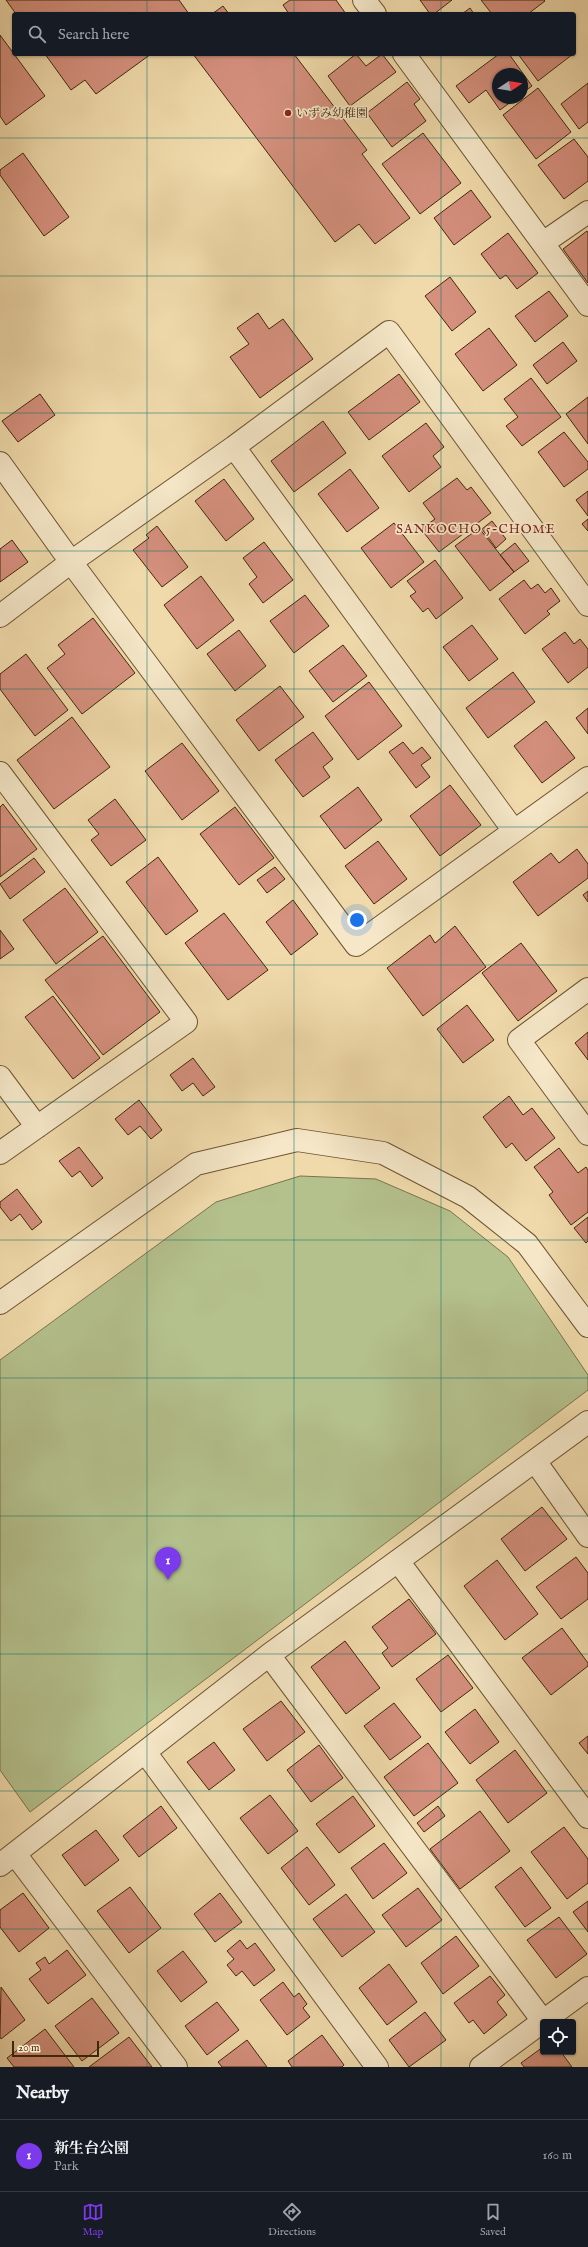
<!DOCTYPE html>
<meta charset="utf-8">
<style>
:root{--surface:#171b24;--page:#20242c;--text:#f1f3f6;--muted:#9ea1a6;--line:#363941;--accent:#7c3aed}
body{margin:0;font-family:"IM FELL English","Noto Serif JP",serif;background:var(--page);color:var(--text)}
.controls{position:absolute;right:12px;bottom:12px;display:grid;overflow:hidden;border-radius:4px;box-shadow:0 1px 3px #0004}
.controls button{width:36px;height:36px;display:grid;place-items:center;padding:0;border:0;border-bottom:1px solid var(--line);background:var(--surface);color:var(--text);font:20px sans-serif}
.compass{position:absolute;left:492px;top:68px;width:36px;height:36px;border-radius:50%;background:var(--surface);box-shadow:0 1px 3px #0004;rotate:78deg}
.scale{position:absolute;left:12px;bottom:10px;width:87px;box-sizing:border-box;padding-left:4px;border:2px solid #42280a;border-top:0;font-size:11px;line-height:14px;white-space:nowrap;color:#42280a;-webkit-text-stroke:3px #f5e7c8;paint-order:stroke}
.you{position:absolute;left:357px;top:920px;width:14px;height:14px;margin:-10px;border:3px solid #fff;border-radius:50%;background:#1a73e8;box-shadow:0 0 0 6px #1a73e833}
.badge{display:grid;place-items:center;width:26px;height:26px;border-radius:50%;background:var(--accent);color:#fff;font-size:13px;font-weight:700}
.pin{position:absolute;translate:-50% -33px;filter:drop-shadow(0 1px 2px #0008)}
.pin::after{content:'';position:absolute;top:21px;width:14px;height:12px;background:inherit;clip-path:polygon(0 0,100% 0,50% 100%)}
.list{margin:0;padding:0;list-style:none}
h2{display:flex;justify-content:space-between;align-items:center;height:52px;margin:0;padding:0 16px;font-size:17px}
h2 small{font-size:13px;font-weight:400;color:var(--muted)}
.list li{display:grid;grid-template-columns:26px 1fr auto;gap:12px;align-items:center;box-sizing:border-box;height:72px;padding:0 16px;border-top:1px solid var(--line)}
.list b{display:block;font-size:15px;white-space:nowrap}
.list p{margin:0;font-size:13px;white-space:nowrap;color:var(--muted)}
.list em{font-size:13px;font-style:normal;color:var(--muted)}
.icon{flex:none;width:22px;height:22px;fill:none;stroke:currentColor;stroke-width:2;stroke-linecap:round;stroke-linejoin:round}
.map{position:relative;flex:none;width:588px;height:2067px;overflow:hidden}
.search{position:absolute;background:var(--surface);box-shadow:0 1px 3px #0004;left:12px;right:12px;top:12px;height:44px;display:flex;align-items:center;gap:10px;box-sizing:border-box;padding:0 14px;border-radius:4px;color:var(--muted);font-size:15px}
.sheet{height:124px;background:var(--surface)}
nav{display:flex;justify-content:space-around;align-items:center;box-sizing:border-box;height:56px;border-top:1px solid var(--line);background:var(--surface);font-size:11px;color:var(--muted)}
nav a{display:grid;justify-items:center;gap:2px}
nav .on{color:var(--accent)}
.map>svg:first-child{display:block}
.green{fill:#b4c18d;stroke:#7b744c}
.building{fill:#d5907e;stroke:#42280a}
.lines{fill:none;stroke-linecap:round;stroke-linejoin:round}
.minor-casing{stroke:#6e5432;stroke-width:24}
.minor{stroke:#f5e7c8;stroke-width:22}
.grid{fill:none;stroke:#0f766e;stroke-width:1;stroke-opacity:0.55}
.poi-dot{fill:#8f2418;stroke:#f5e7c8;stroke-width:1.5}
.labels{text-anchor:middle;stroke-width:3.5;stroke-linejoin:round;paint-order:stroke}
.poi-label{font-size:12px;fill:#42280a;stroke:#f5e7c8;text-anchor:start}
.neighbourhood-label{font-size:13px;letter-spacing:1px;fill:#7a1f14;stroke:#f5e7c8}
</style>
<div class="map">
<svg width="588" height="2067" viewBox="0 0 588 2067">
<rect width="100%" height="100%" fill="#f0daab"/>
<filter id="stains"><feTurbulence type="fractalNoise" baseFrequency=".005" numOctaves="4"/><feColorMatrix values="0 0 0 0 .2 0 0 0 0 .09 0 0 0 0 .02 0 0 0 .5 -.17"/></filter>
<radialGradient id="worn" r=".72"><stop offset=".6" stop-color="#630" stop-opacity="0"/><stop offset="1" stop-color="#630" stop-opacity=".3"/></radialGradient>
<!-- green -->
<path class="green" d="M 300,1176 L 376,1179 L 450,1211 L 508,1257 L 588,1375 L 588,1390 L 30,1812 L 0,1770 L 0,1360 L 216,1202 Z"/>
<!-- building -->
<path class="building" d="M 6,0 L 179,0 L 189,14 L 16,14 Z
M 290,0 L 336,0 L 346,14 L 289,14 L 283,5 Z
M 420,0 L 452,0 L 434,14 L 430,14 Z
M 481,0 L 544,0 L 545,1 L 528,14 L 492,14 Z
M 223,6 L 229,14 L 212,14 Z
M 470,8 L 474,14 L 462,14 Z
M 0,35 L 45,96 L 6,125 L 0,116 Z
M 45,54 L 151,54 L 96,94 L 85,80 L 71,90 Z
M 193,54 L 294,54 L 367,150 L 362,154 L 410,218 L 375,244 L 359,224 L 335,242 Z
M 356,54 L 366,66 L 382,54 L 396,72 L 350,106 L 328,76 Z
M 499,54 L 509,54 L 532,86 L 522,93 L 522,74 L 498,74 L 498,98 L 516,98 L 500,110 L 486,90 L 469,103 L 456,86 Z
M 518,54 L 573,54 L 538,81 Z
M 407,82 L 420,99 L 414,104 L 426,121 L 392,147 L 367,113 Z
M 588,83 L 588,122 L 579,129 L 561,104 Z
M 538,88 L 571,132 L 536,159 L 503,115 Z
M 423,133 L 461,183 L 420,214 L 382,164 Z
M 574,139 L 588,157 L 588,181 L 564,199 L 538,165 Z
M 23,153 L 69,217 L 44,236 L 0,175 L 0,170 Z
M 471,190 L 491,217 L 454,245 L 434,218 Z
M 587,231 L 588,233 L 588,283 L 563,249 Z
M 508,233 L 538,273 L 517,289 L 506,275 L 500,279 L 481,254 Z
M 450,277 L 476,312 L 452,331 L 425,296 Z
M 549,291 L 568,316 L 535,342 L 515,316 Z
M 258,313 L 269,329 L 283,319 L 313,359 L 260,398 L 230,357 L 249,344 L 237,328 Z
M 489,328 L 517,365 L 483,391 L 455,354 Z
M 563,342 L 577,361 L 547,384 L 533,365 Z
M 399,374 L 420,402 L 369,440 L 348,412 Z
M 531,378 L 561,417 L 522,446 L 506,426 L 518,417 L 504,399 Z
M 40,394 L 55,415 L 18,442 L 2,421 Z
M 588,397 L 588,444 L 566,414 Z
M 323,421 L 346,453 L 294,492 L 271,461 Z
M 426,423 L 444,447 L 433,456 L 441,467 L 409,492 L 382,456 Z
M 564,432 L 588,462 L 588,469 L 564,487 L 538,452 Z
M 350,469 L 379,508 L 347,532 L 318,494 Z
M 457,478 L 467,490 L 471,487 L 491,513 L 439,552 L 421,529 L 435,519 L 423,503 Z
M 224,479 L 254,519 L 226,541 L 195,501 Z
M 588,491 L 588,516 L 576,500 Z
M 588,519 L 588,531 L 582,524 Z
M 492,521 L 506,539 L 496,548 L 482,529 Z
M 394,523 L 424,562 L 391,588 L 361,548 Z
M 157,526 L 188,567 L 162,587 L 133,550 L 149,538 L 146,535 Z
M 479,528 L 514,572 L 490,591 L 455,546 Z
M 12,540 L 28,562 L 0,582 L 0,549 Z
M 264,542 L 293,580 L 263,603 L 249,584 L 257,577 L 243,558 Z
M 515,543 L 529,561 L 514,572 L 500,555 Z
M 435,560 L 463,598 L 436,619 L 428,608 L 423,612 L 410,596 L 416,592 L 407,581 Z
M 201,576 L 234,620 L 197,649 L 164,605 Z
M 524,580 L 531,589 L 538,584 L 545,593 L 551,588 L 560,601 L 547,611 L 550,614 L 525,634 L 499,599 Z
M 305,595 L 329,626 L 294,653 L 270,621 Z
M 93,618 L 135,673 L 82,714 L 47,668 L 65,654 L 58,645 Z
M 472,625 L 498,659 L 469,681 L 443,647 Z
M 239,630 L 266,666 L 235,691 L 207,654 Z
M 565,632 L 574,644 L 580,639 L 588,649 L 588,667 L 568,683 L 542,649 Z
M 343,645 L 367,676 L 333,702 L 309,671 Z
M 26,654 L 68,710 L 35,736 L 0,689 L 0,674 Z
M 513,672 L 535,702 L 488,738 L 466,708 Z
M 369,682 L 402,726 L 358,760 L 325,716 Z
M 280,686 L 304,717 L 259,751 L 236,720 Z
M 588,708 L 588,734 L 576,718 Z
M 72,717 L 110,767 L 54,809 L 17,760 Z
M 546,721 L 575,758 L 542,783 L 514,746 Z
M 313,732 L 333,759 L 323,767 L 330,777 L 303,797 L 275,760 Z
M 403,742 L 413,754 L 422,747 L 431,758 L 421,765 L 430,777 L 416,788 L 389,752 Z
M 182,743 L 219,791 L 182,820 L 145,771 Z
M 450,785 L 481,825 L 440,856 L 410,816 Z
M 358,787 L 382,820 L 345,849 L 320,816 Z
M 115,799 L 146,840 L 111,866 L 91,840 L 99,834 L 88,820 Z
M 3,804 L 37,849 L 0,877 L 0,807 Z
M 235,807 L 274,858 L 239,885 L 200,834 Z
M 378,841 L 407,879 L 374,904 L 345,866 Z
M 577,849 L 588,864 L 588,878 L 538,916 L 513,882 L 551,853 L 559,863 Z
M 158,857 L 198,911 L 166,935 L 126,882 Z
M 34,858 L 45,872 L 10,899 L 0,884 Z
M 275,867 L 285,879 L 267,893 L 257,880 Z
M 65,888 L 98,932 L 56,964 L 23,920 Z
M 588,891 L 588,902 L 583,895 Z
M 293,900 L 318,934 L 291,955 L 266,922 Z
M 224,913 L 268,970 L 228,1000 L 185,943 Z
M 455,926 L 486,967 L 423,1016 L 387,968 L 430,935 L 435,943 Z
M 0,930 L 14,949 L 0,959 Z
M 103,936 L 160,1012 L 103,1055 L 45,980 Z
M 521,943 L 557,991 L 518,1021 L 482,973 Z
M 53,996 L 100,1058 L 73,1079 L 25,1017 Z
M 467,1005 L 494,1040 L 463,1063 L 437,1029 Z
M 588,1032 L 588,1060 L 575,1043 Z
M 193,1058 L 215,1087 L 203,1096 L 193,1083 L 182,1091 L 170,1075 Z
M 509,1096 L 523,1115 L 532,1108 L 555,1138 L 526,1161 L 512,1143 L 506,1148 L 483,1117 Z
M 139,1100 L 162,1130 L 151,1139 L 140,1126 L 128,1135 L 115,1119 Z
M 79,1147 L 103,1178 L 92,1187 L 80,1171 L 72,1177 L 59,1161 Z
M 559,1148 L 578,1173 L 586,1167 L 588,1170 L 588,1212 L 571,1225 L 549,1195 L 553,1192 L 534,1167 Z
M 17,1189 L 42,1222 L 32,1230 L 20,1214 L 11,1221 L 0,1207 L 0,1202 Z
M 588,1217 L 588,1241 L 586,1243 L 574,1228 Z
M 542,1507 L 567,1539 L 525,1571 L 501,1539 Z
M 576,1557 L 588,1573 L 588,1599 L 561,1619 L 536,1587 Z
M 497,1560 L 538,1614 L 505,1640 L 464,1586 Z
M 409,1599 L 436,1634 L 392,1667 L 382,1653 L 388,1648 L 372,1627 Z
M 562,1628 L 588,1663 L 588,1666 L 551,1695 L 522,1658 Z
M 345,1641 L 380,1688 L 346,1714 L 311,1667 Z
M 448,1655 L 473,1688 L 441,1712 L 416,1679 Z
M 281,1701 L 305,1732 L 267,1761 L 243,1729 Z
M 394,1703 L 421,1737 L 390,1760 L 364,1726 Z
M 475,1709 L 499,1742 L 470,1764 L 445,1732 Z
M 588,1736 L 588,1754 L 579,1743 Z
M 214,1742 L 235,1770 L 209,1790 L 187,1762 Z
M 428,1743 L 458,1783 L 414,1816 L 384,1777 Z
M 319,1745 L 343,1778 L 311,1802 L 287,1770 Z
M 515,1750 L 547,1793 L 508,1823 L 476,1780 Z
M 270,1795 L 298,1831 L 268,1854 L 240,1818 Z
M 353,1796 L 375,1826 L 339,1853 L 316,1824 Z
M 161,1806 L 177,1828 L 139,1857 L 123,1836 Z
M 438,1806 L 445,1816 L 424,1832 L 417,1823 Z
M 480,1811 L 510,1851 L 460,1889 L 430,1849 Z
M 564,1827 L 588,1859 L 588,1883 L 567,1899 L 531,1852 Z
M 96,1830 L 119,1860 L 85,1886 L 62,1855 Z
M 384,1843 L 407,1873 L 373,1899 L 351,1868 Z
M 307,1847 L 335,1885 L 309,1905 L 281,1868 Z
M 521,1867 L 551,1908 L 525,1927 L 495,1887 Z
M 130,1887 L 161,1928 L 129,1953 L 97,1911 Z
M 418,1888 L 442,1920 L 406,1947 L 382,1915 Z
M 23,1893 L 49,1928 L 19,1952 L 0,1927 L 0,1910 Z
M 220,1893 L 242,1922 L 215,1942 L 194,1914 Z
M 346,1894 L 375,1932 L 342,1957 L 313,1919 Z
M 588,1901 L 588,1932 L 573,1912 Z
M 559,1917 L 587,1954 L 556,1978 L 527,1940 Z
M 456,1936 L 479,1966 L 443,1994 L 421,1963 Z
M 240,1940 L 247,1949 L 255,1943 L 275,1970 L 254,1986 L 242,1971 L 236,1976 L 227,1965 L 234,1959 L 227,1951 Z
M 67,1950 L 86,1975 L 48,2004 L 29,1979 L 41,1970 L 36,1963 L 45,1957 L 49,1964 Z
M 183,1951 L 207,1982 L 181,2002 L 157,1971 Z
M 389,1964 L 417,2002 L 387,2025 L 359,1988 Z
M 490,1976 L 505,1995 L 497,2002 L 507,2015 L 484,2034 L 473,2020 L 469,2023 L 454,2003 Z
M 283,1982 L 294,1997 L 299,1993 L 307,2004 L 303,2008 L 310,2017 L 287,2035 L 260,2000 Z
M 1,1987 L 25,2020 L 1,2039 L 0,2037 Z
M 92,1998 L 119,2033 L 82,2061 L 55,2026 Z
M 217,2002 L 239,2030 L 207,2055 L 185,2026 Z
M 425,2012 L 446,2040 L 409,2067 L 389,2040 Z
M 45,2029 L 74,2067 L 14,2067 L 7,2058 Z
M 322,2035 L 344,2065 L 342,2067 L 292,2067 L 288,2061 Z
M 129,2037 L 152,2067 L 89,2067 Z
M 247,2040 L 267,2067 L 222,2067 L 218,2062 Z
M 543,2047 L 543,2052 L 561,2052 L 572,2067 L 524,2067 L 521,2063 Z"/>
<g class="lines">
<!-- minor casing -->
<g class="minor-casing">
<path id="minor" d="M 364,0 L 375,14
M 404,54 L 588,305
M 543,243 L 588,212
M 234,447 L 514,831
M 0,463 L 71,562 L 356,945 L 588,778
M 0,616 L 71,562 L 234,447 L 389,332 L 588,605
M 0,773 L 186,1022 L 0,1153
M 588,989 L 519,1040 L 588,1134
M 0,1077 L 37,1127
M 0,1303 L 196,1164 L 297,1140 L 383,1153 L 468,1197 L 527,1244 L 588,1326
M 535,1461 L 588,1536
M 398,1561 L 588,1817
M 269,1655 L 543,2021
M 145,1752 L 377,2067
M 15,1854 L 176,2067
M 0,1865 L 269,1655 L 588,1422
M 481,2067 L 588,1988"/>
</g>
<!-- minor -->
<use href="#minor" class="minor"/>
</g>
<!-- grid -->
<path class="grid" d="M 147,0 L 147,14M 294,0 L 294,14M 441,0 L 441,14M 147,54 L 147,2067M 294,54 L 294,2067M 441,54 L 441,2067M 0,138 L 588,138M 0,276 L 588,276M 0,413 L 588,413M 0,551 L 588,551M 0,689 L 588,689M 0,827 L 588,827M 0,965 L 588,965M 0,1102 L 588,1102M 0,1240 L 588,1240M 0,1378 L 588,1378M 0,1516 L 588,1516M 0,1654 L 588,1654M 0,1791 L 588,1791M 0,1929 L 588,1929"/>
<!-- markers -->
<circle class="poi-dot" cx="288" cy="113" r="4"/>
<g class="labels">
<!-- poi labels -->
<g class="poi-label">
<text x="296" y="117">いずみ幼稚園</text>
</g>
<!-- neighbourhood labels -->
<g class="neighbourhood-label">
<text x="476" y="533">SANKOCHO 5-CHOME</text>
</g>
</g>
<rect width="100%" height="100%" filter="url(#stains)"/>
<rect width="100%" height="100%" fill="url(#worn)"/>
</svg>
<div class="controls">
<button><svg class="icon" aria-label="locate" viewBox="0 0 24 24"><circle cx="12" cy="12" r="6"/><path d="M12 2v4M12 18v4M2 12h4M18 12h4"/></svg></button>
</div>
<svg class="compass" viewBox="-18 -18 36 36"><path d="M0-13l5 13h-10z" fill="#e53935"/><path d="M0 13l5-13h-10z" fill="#9ea1a6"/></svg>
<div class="scale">20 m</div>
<div class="you"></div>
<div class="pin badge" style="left:168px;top:1580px">1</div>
<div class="search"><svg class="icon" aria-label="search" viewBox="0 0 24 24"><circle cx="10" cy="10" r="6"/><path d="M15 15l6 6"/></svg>Search here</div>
</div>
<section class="sheet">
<h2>Nearby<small></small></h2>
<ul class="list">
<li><span class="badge">1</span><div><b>新生台公園</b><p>Park</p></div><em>160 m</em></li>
</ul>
</section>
<nav>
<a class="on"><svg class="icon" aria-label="map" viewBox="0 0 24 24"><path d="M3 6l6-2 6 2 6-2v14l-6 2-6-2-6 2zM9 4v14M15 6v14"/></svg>Map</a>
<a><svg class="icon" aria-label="directions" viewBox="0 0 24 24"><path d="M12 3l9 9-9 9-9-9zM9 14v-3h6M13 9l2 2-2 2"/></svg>Directions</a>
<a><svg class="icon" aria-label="saved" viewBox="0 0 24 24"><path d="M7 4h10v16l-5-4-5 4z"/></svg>Saved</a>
</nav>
